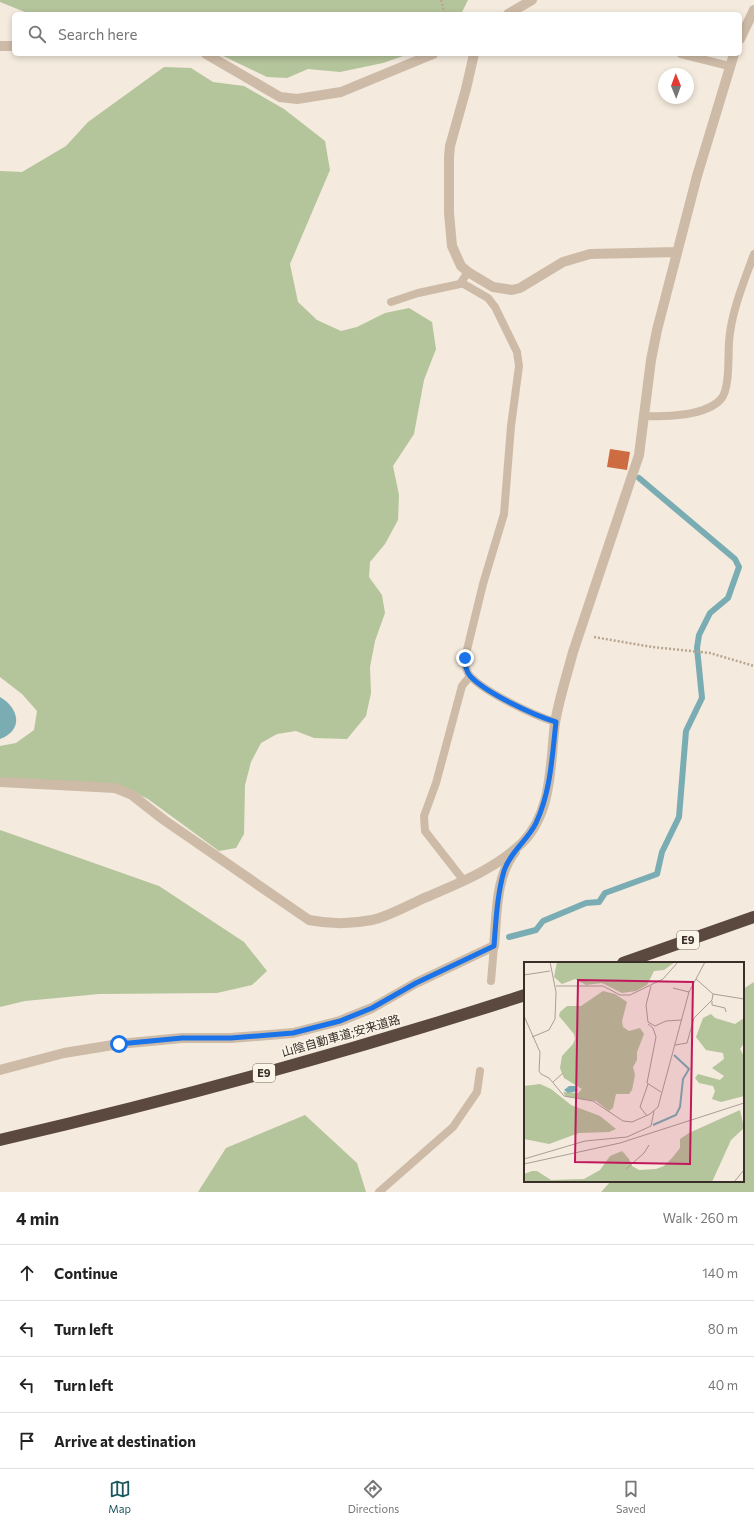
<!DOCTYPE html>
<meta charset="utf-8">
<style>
:root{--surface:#fff;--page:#f2f2f2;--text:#222;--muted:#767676;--line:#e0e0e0;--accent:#1b555e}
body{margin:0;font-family:Commissioner,"Noto Sans JP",sans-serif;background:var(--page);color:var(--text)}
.compass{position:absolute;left:658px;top:68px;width:36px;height:36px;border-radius:50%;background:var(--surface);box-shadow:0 2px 6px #0003;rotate:359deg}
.stop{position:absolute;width:12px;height:12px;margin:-9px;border:3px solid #1a73e8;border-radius:50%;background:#fff}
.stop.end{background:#1a73e8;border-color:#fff;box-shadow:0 1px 4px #0008}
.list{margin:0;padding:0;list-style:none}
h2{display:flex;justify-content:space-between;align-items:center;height:52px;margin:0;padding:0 16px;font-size:17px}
h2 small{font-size:13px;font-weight:400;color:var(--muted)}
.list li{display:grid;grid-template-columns:26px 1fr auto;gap:12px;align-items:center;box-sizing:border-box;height:56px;padding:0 16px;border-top:1px solid var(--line)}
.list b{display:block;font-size:15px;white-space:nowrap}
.list em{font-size:13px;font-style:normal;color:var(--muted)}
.icon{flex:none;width:22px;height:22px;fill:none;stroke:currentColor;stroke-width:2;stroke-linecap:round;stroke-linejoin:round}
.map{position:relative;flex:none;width:754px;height:1192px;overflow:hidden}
.search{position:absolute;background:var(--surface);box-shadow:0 2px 6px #0003;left:12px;right:12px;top:12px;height:44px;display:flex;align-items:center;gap:10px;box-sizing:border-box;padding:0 14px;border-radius:6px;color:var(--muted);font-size:15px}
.sheet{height:276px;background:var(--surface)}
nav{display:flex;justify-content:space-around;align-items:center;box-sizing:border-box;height:56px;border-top:1px solid var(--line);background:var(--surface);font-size:11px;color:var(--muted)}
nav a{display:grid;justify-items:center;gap:2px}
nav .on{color:var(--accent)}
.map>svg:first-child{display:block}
.green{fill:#b4c49b}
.water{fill:#7aadb3}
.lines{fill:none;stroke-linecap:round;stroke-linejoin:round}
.stream{stroke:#7aadb3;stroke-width:6}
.building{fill:#cd6b41}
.path{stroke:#b9a591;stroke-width:2.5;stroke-dasharray:2 2;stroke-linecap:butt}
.service{stroke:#cdbba7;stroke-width:8}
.minor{stroke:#cdbba7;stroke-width:10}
.motorway{stroke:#5b493f;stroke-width:12}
.route{stroke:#1a73e8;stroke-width:5}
.labels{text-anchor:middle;stroke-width:3;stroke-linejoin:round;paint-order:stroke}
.shield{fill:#fbf4e9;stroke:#736a62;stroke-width:1}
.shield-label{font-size:11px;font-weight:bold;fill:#392f28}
.street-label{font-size:12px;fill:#392f28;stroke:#fbf4e9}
.inset-river{fill:none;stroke:#7aadb3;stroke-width:2}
.inset-road{fill:none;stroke:#a99f95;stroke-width:1}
.view{fill:#c2185b;fill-opacity:0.15;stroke:#c2185b;stroke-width:2}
.inset-edge{fill:none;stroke:#392f28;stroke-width:2}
</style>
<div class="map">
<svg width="754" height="1192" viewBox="0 0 754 1192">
<rect width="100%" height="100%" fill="#f4eadd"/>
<!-- green -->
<path class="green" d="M 0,0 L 468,0 L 461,14 L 30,14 L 0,2 Z
M 219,54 L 409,54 L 383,63 L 340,72 L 308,69 L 287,78 L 267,77 Z
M 164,67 L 191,68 L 213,82 L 244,86 L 284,109 L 325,141 L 330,170 L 290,264 L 298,302 L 317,320 L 341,331 L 357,327 L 385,313 L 409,308 L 432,322 L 436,349 L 424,380 L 414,434 L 393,466 L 399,495 L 398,520 L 385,544 L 370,562 L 369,577 L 382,595 L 385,613 L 375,641 L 370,667 L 371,693 L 366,716 L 347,739 L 314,738 L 296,731 L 277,734 L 261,743 L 251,762 L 245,785 L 244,834 L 236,848 L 219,851 L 148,799 L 130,790 L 0,778 L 0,746 L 16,743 L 34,730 L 37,711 L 22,694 L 0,677 L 0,171 L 22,172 L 66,146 L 88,122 Z
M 0,830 L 159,886 L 244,942 L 267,971 L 252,985 L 217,993 L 99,994 L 25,1001 L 0,1007 Z
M 754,982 L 754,1192 L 601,1192 L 611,1181 L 743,1181 L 743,989 Z
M 305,1115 L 357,1163 L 366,1192 L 198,1192 L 226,1148 Z"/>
<!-- water -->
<path class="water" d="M 0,697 C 19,708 24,730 0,739 Z"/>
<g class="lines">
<!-- stream -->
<path class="stream" d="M 509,937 L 536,930 L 543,921 L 586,903 L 599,902 L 605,893 L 657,874 L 662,852 L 679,817 L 686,731 L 702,698 L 697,648 L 699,635 L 710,613 L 728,598 L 739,567 L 735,559 L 639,478"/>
</g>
<!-- building -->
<path class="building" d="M 610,449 L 630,452 L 627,470 L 607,467 Z"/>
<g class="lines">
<!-- path -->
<path class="path" d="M 441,0 L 445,14
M 594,637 L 652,647 L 710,653 L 754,666"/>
<!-- service -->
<path class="service" d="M 681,54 L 729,66
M 462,283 L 488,298 L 495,307 L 517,352 L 519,366 L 511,426 L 504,514 L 483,584 L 465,658 C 465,664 466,671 470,676 C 486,693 533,715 555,722
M 391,302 L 418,293 L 460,284 L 468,272
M 645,416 C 666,417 706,416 721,399 C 730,389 728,356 729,342 C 731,312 744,282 754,254
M 464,881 L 425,831 L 424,816 L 436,783 L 462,686 L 470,676
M 491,981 L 494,946
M 379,1192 L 453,1127 L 477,1092 L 480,1071"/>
<!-- minor -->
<path class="minor" d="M 508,14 L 532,0
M 740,39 L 754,10
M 0,46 L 14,46
M 206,54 L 280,97 L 297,99 L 341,92 L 433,54
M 474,54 L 466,89 L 450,146 L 449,157 L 449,213 L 452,246 L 461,266 L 468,272 L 493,287 L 512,290 L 520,288 L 563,262 L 590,254 L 677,252
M 0,782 L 115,788 L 132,795 L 164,820 L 309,920 C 329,924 352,924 372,920 C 387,917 407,906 422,899 C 457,884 494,870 522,843 C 553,812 550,763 555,723 C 559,699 567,675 573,652 L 639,455 L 651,360 L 657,330 L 697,176 L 734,54
M 0,1070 L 64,1053 L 119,1044 L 182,1038 L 231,1038 L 293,1033 L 340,1021 L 372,1008 L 416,983 L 494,946 C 497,916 495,877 515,852"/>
<!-- motorway -->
<path class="motorway" d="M 623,963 L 754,917
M 0,1140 C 177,1099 352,1051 525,995"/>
</g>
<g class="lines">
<!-- route -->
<path class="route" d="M 119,1044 L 182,1038 L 231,1038 L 293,1033 L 340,1021 L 372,1008 L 416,983 L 494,946 C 496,921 497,895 504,871 C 510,852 528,840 536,823 C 551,791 552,756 556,722 C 533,715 486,693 470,676 C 466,671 465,664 465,658"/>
</g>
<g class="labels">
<!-- shield labels -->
<g class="shield">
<rect x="677" y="931" width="22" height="18" rx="3"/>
<rect x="253" y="1064" width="22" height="18" rx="3"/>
</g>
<g class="shield-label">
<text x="688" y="944">E9</text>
<text x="264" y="1077">E9</text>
</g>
<!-- street labels -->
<g class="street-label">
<text transform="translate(341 1036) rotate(-16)" y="4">山陰自動車道;安来道路</text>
</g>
</g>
<!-- overview -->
<g transform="translate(524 962)">
<rect width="220" height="220" fill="#f4eadd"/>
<path d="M 33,0 L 151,0 L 140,8 L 130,9 L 123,23 L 112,29 L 98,31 L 78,21 L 62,23 L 51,17 L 38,22 L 30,15 ZM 79,29 L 91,32 L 103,40 L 98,59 L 99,65 L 105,69 L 116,66 L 120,72 L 113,90 L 113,98 L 109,105 L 111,113 L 108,128 L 105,132 L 92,132 L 89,146 L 85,149 L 72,139 L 42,135 L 39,130 L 54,131 L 58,127 L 40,116 L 36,106 L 38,94 L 49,82 L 51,77 L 50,72 L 35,54 L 36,50 L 43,44 L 57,44 ZM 187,52 L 191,56 L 211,62 L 220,56 L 220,81 L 216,87 L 220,94 L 220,134 L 197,140 L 188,137 L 191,129 L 189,124 L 175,121 L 171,116 L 174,112 L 196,118 L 200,114 L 188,106 L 200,97 L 199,91 L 182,88 L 172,75 L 179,56 ZM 16,122 L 27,127 L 47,143 L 76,154 L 92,167 L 85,170 L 55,171 L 25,182 L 0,177 L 0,124 ZM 216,148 L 220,166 L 207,178 L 188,220 L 0,220 L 0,212 L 8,209 L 13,209 L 27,218 L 60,217 L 76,208 L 86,194 L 98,189 L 105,197 L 108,204 L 115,208 L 132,207 L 140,204 L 148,196 L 156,186 L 156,177 L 165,171 Z" fill="#b4c49b"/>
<path d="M 45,124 L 51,124 L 54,129 L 44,131 L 40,128 Z" fill="#7aadb3"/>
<path class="inset-river" d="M 129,163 L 152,153 L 156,145 L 159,117 L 165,107 L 150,93"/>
<path class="inset-road" d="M 0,13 L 26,9M 172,17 L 189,32 L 220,37M 32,24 L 79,24 L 96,33 L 106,33 L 139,17 L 154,0M 127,24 L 122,43 L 124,60 L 131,64 L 142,59 L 157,58M 149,26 L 165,30M 188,39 L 188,43 L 201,46 L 202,50M 0,54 L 16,90 L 15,109 L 17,112 L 25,116 L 40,134 L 69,139 L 99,159 L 108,160 L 126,152 L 134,145 L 165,30 L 181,0M 124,62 L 129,66 L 132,75 L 123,121 L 137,130M 8,75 L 25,68 L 31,57 L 32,30 L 26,0M 151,83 L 163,81 L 170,56 L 188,38 L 189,32M 29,120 L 39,111M 123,154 L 116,145 L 124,122M 0,197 L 61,179 L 103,175 L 127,164 L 130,149M 0,202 L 96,181 L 220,141M 102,207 L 120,191 L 125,183M 210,220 L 220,208"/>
<path class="view" d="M 54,18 L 169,20 L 166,202 L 51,200 Z"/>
<rect width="220" height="220" class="inset-edge"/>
</g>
</svg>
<svg class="compass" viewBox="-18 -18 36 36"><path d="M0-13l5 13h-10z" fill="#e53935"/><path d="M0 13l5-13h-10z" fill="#767676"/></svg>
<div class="stop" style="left:119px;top:1044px"></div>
<div class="stop end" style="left:465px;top:658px"></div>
<div class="search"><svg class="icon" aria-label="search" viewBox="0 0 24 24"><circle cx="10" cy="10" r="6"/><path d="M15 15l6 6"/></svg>Search here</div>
</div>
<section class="sheet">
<h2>4 min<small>Walk · 260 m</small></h2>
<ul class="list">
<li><svg class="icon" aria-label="ahead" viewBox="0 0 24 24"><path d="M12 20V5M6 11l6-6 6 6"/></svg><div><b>Continue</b></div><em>140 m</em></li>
<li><svg class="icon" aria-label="left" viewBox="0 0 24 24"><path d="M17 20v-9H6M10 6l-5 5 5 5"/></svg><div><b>Turn left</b></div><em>80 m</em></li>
<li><svg class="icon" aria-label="left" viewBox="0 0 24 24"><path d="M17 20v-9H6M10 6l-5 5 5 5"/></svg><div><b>Turn left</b></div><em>40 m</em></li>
<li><svg class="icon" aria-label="arrive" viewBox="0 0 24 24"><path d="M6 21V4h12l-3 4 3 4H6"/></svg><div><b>Arrive at destination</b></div></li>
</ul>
</section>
<nav>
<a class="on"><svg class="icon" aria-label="map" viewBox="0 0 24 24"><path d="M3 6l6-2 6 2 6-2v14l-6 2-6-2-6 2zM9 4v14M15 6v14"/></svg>Map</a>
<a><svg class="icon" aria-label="directions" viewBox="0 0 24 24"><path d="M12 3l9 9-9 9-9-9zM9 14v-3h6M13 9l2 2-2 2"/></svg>Directions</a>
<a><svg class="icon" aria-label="saved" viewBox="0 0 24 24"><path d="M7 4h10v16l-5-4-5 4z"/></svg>Saved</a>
</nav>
